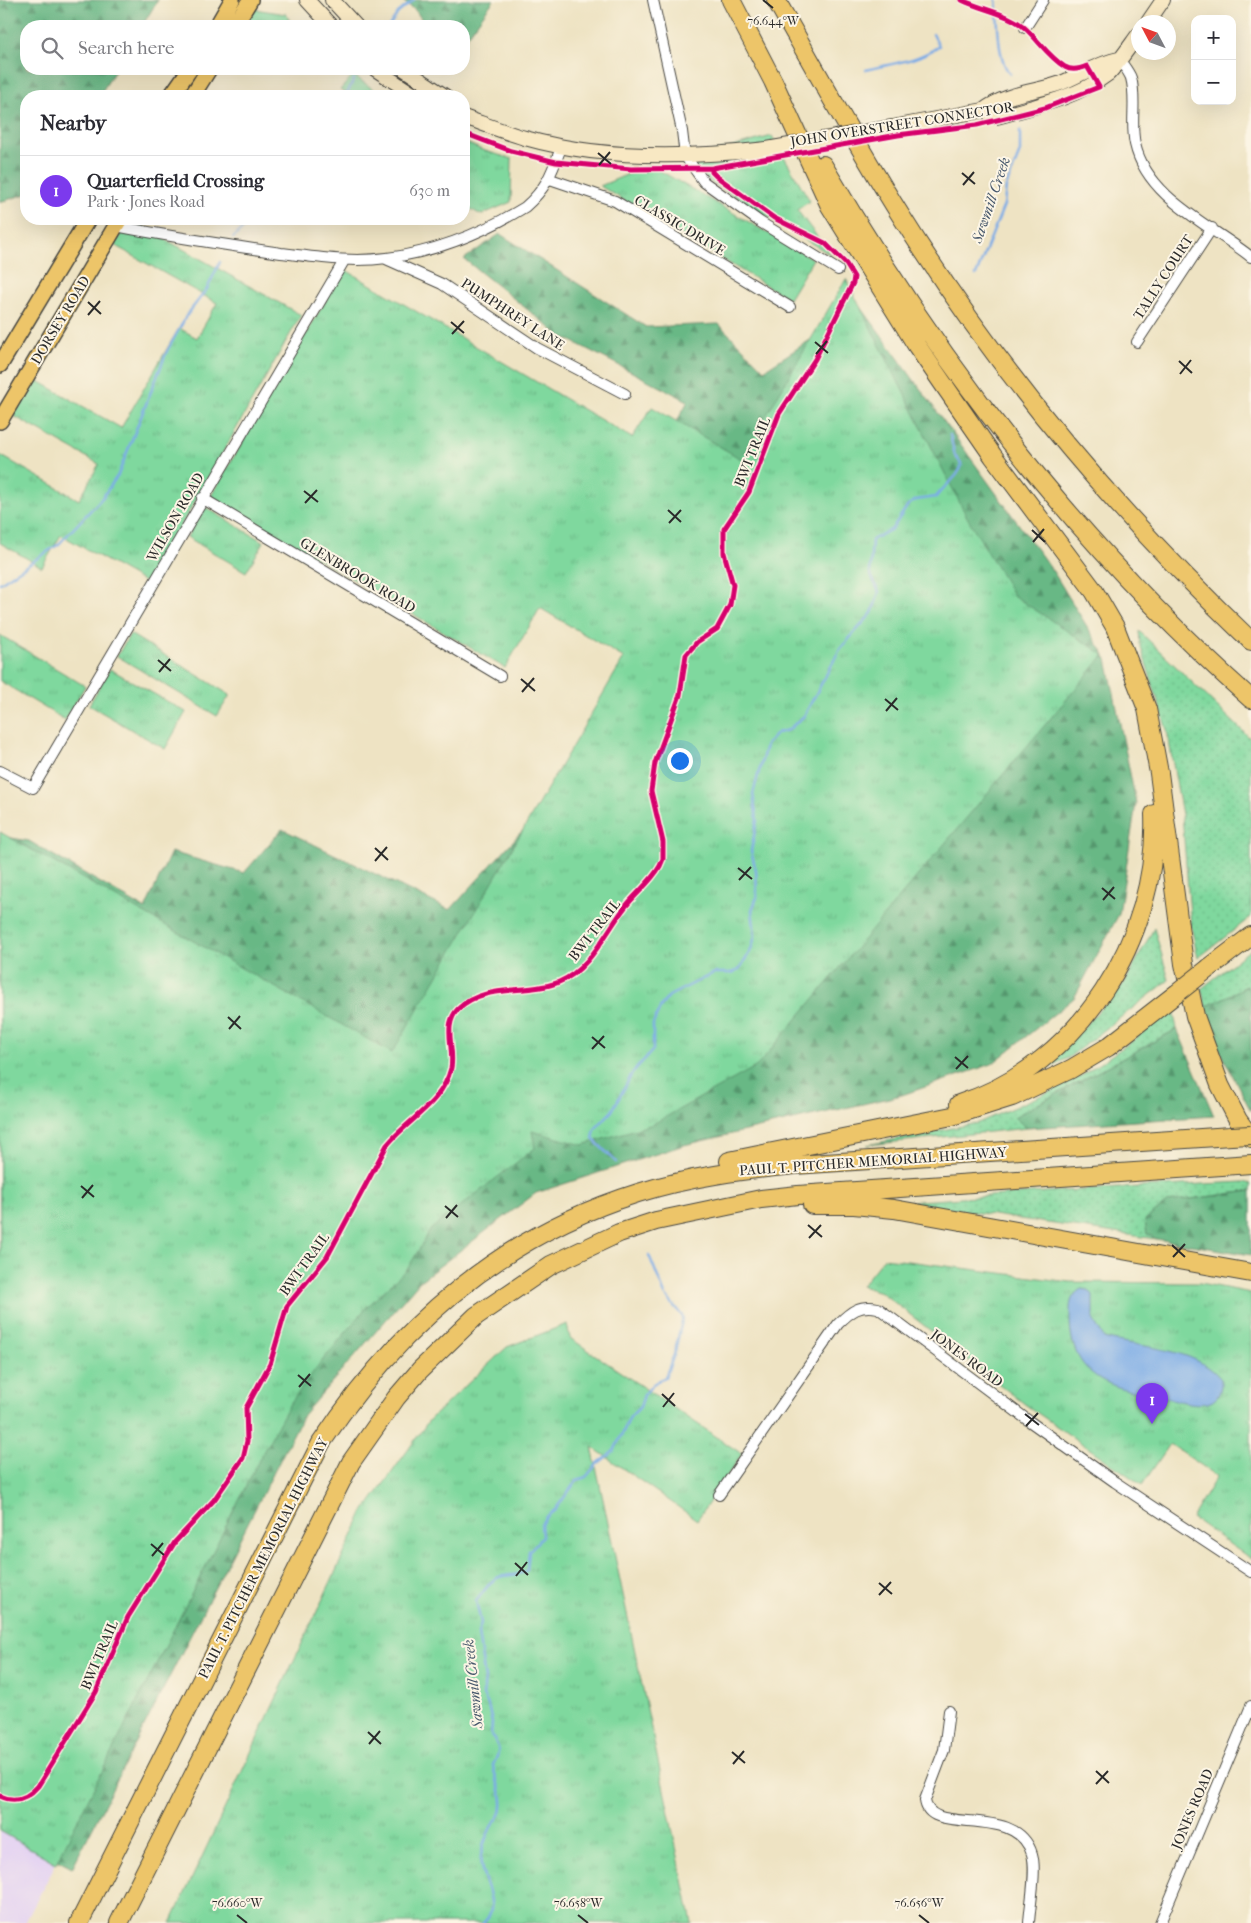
<!DOCTYPE html>
<meta charset="utf-8">
<style>
:root{--surface:#fff;--page:#f2f2f3;--text:#2b2b33;--muted:#7c7c81;--line:#e1e1e2;--accent:#7c3aed}
body{margin:0;font-family:"IM FELL French Canon",serif;background:var(--page);color:var(--text)}
.controls{position:absolute;right:15px;top:15px;display:grid;overflow:hidden;border-radius:10px;box-shadow:0 5px 20px #0002}
.controls button{width:45px;height:45px;display:grid;place-items:center;padding:0;border:0;border-bottom:1px solid var(--line);background:var(--surface);color:var(--text);font:25px sans-serif}
.compass{position:absolute;left:1131px;top:15px;width:45px;height:45px;border-radius:50%;background:var(--surface);box-shadow:0 5px 20px #0002;rotate:311deg}
.you{position:absolute;left:679px;top:760px;width:18px;height:18px;margin:-12px;border:4px solid #fff;border-radius:50%;background:#1a73e8;box-shadow:0 0 0 8px #1a73e833}
.badge{display:grid;place-items:center;width:32px;height:32px;border-radius:50%;background:var(--accent);color:#fff;font-size:16px;font-weight:700}
.pin{position:absolute;translate:-50% -41px;filter:drop-shadow(0 1px 2px #0008)}
.pin::after{content:'';position:absolute;top:26px;width:18px;height:15px;background:inherit;clip-path:polygon(0 0,100% 0,50% 100%)}
.list{margin:0;padding:0;list-style:none}
h2{display:flex;justify-content:space-between;align-items:center;height:65px;margin:0;padding:0 20px;font-size:21px}
h2 small{font-size:16px;font-weight:400;color:var(--muted)}
.list li{display:grid;grid-template-columns:32px 1fr auto;gap:15px;align-items:center;box-sizing:border-box;height:70px;padding:0 20px;border-top:1px solid var(--line)}
.list b{display:block;font-size:19px;white-space:nowrap}
.list p{margin:0;font-size:16px;white-space:nowrap;color:var(--muted)}
.list em{font-size:16px;font-style:normal;color:var(--muted)}
.icon{flex:none;width:28px;height:28px;fill:none;stroke:currentColor;stroke-width:2;stroke-linecap:round;stroke-linejoin:round}
.map{position:relative;flex:none;width:1251px;height:1923px;overflow:hidden}
.search{position:absolute;background:var(--surface);box-shadow:0 5px 20px #0002;left:20px;top:20px;width:450px;height:55px;display:flex;align-items:center;gap:12px;box-sizing:border-box;padding:0 18px;border-radius:20px;color:var(--muted);font-size:19px}
.panel{position:absolute;background:var(--surface);box-shadow:0 5px 20px #0002;left:20px;top:90px;width:450px;height:135px;border-radius:20px}
.map>svg:first-child{display:block}
.built{fill:#e4d3f2}
.grass{fill:url(#grass-dots);stroke:#558264}
.forest{fill:url(#forest-firs);stroke:#497258}
.park{fill:url(#park-tufts);stroke:#558264}
.water{fill:#7cace6;stroke:#546c88}
.lines{fill:none;stroke-linecap:round;stroke-linejoin:round}
.stream{stroke:#7cace6;stroke-width:2.5}
.street-casing{stroke:#484742;stroke-width:12}
.secondary-casing{stroke:#484742;stroke-width:16}
.primary-casing{stroke:#484742;stroke-width:18}
.highway-casing{stroke:#484742;stroke-width:20}
.street{stroke:#fff;stroke-width:10}
.secondary{stroke:#f8e8c3;stroke-width:14}
.primary{stroke:#edc569;stroke-width:15}
.highway{stroke:#edc569;stroke-width:18}
.secondary-bridge-casing{stroke:#484742;stroke-width:16;stroke-linecap:butt}
.highway-bridge-casing{stroke:#484742;stroke-width:20;stroke-linecap:butt}
.secondary-bridge{stroke:#f8e8c3;stroke-width:14}
.highway-bridge{stroke:#edc569;stroke-width:18}
.cycleway-casing{stroke:#fcf5e5;stroke-width:8}
.cycleway{stroke:#d6006c;stroke-width:5}
.ticks{fill:none;stroke:#2b2b2b;stroke-width:2}
.labels{text-anchor:middle;stroke-width:4;stroke-linejoin:round;paint-order:stroke}
.street-label{font-size:14px;fill:#2b2b2b;stroke:#fcf5e5}
.water-label{font-size:15px;font-style:italic;fill:#47586c;stroke:#fcf5e5}
.ticks-label{font-size:12px;text-anchor:middle;fill:#2b2b2b;stroke:#fcf5e5;stroke-width:4;stroke-linejoin:round;paint-order:stroke}
</style>
<div class="map">
<svg width="1251" height="1923" viewBox="0 0 1251 1923">
<defs>
<pattern id="grass-dots" width="8" height="8" patternUnits="userSpaceOnUse" patternTransform="scale(1.25)"><rect width="8" height="8" fill="#7fd89e"/><path d="M2 2h.1M6 6h.1" fill="none" stroke="#6eba88" stroke-width="1.8" stroke-linecap="round"/></pattern>
<pattern id="forest-firs" width="22" height="20" patternUnits="userSpaceOnUse" patternTransform="scale(1.25)"><rect width="22" height="20" fill="#67b885"/><path d="M5 1l3.5 6h-7zM16 11l3.5 6h-7z" fill="#55966d"/></pattern>
<pattern id="park-tufts" width="24" height="20" patternUnits="userSpaceOnUse" patternTransform="scale(1.25)"><rect width="24" height="20" fill="#7fd89e"/><path d="M3 7l-1-3M5 7V3M7 7l1-3M15 17l-1-3M17 17v-4M19 17l1-3" fill="none" stroke="#6eba88"/></pattern>
</defs>
<rect width="100%" height="100%" fill="#fcf5e5"/>
<filter id="ink" filterUnits="userSpaceOnUse"><feTurbulence type="fractalNoise" baseFrequency=".02" numOctaves="2"/><feDisplacementMap in="SourceGraphic" scale="10" xChannelSelector="R" yChannelSelector="G"/><feConvolveMatrix kernelMatrix="1 2 1 2 8 2 1 2 1" color-interpolation-filters="sRGB"/></filter>
<filter id="wash" filterUnits="userSpaceOnUse"><feTurbulence type="fractalNoise" baseFrequency=".0096" numOctaves="4" result="noise"/><feDisplacementMap in="SourceGraphic" scale="20" xChannelSelector="R" yChannelSelector="G"/><feGaussianBlur stdDeviation="1.12" result="paint"/><feColorMatrix in="noise" values="0 0 0 0 0 0 0 0 0 0 0 0 0 0 0 0 0 1.4 0 .05"/><feComposite in="paint" operator="in"/></filter>
<g filter="url(#wash)">
<rect width="100%" height="100%" fill="#eee3c3"/>
<!-- built -->
<path class="built" d="M 0,1831 L 56,1863 L 25,1923 L 0,1923 Z"/>
<!-- grass -->
<path class="grass" d="M 1139,631 L 1251,739 L 1251,917 L 1198,958 L 1191,926 L 1182,815 L 1167,730 L 1140,644 Z
M 1154,928 L 1169,980 L 1068,1058 L 1030,1076 L 1064,1049 L 1125,982 Z
M 1251,949 L 1251,993 L 1247,986 L 1206,1007 L 1201,989 Z
M 1173,1009 L 1177,1029 L 1015,1117 L 1027,1128 L 867,1145 L 978,1123 L 1042,1095 L 1081,1076 L 1125,1046 Z
M 1244,1182 L 1251,1184 L 1251,1191 L 1168,1202 L 1147,1234 L 1156,1239 L 905,1202 L 1061,1191 Z"/>
<!-- forest -->
<path class="forest" d="M 0,0 L 158,0 L 142,26 L 26,26 L 26,69 L 116,69 L 99,96 L 26,96 L 26,194 L 0,202 Z
M 402,0 L 494,0 L 464,41 L 464,26 L 426,26 L 416,11 Z
M 500,234 L 646,327 L 719,324 L 764,370 L 861,307 L 1054,573 L 1107,659 L 1136,803 L 1119,914 L 1074,998 L 992,1064 L 902,1095 L 684,1145 L 536,1193 L 420,1281 L 303,1415 L 72,1868 L 0,1830 L 0,836 L 29,841 L 145,909 L 171,852 L 244,873 L 282,829 L 450,910 L 585,762 L 640,657 L 634,500 L 688,401 L 558,334 L 464,259 Z
M 1247,986 L 1251,993 L 1251,1111 L 1214,1039 L 1206,1007 Z
M 1177,1029 L 1214,1116 L 1027,1128 L 1014,1117 Z
M 1251,1191 L 1251,1255 L 1156,1239 L 1147,1234 L 1145,1220 L 1168,1202 Z"/>
<!-- park -->
<path class="park" d="M 254,9 L 286,14 L 293,26 L 244,26 Z
M 353,75 L 383,96 L 352,96 L 340,90 Z
M 772,136 L 810,201 L 797,210 L 831,255 L 678,162 Z
M 464,142 L 482,150 L 512,159 L 511,202 L 481,215 L 464,205 Z
M 650,165 L 813,259 L 789,299 L 600,186 Z
M 129,219 L 301,315 L 148,584 L 61,535 L 42,567 L 0,543 L 0,455 L 79,500 L 99,464 L 12,415 L 33,378 L 121,428 L 179,328 L 197,338 L 217,303 L 114,245 Z
M 344,269 L 632,438 L 652,407 L 741,459 L 846,279 L 967,517 L 1014,596 L 1104,655 L 757,1066 L 653,1124 L 583,1145 L 532,1131 L 535,1148 L 431,1229 L 408,1268 L 366,1308 L 317,1367 L 289,1405 L 262,1454 L 56,1863 L 0,1831 L 0,832 L 392,1053 L 624,658 L 540,608 L 505,668 L 211,496 Z
M 205,507 L 264,542 L 246,572 L 187,537 Z
M 130,634 L 230,695 L 217,716 L 117,656 Z
M 0,635 L 85,686 L 65,720 L 0,681 Z
M 110,669 L 186,712 L 165,749 L 89,705 Z
M 884,1258 L 1070,1282 L 1200,1283 L 1251,1293 L 1251,1559 L 1192,1518 L 1217,1476 L 1170,1444 L 1142,1485 L 1026,1405 L 881,1292 L 861,1286 Z
M 567,1324 L 570,1338 L 742,1454 L 697,1520 L 592,1447 L 692,1923 L 171,1923 L 363,1513 L 430,1419 L 507,1347 Z"/>
<!-- water -->
<path class="water" d="M 1081,1289 L 1089,1290 L 1093,1295 L 1093,1319 L 1104,1338 C 1141,1348 1195,1347 1221,1379 C 1222,1389 1219,1400 1208,1403 C 1193,1406 1177,1400 1163,1397 C 1113,1389 1070,1379 1070,1318 C 1070,1305 1069,1297 1081,1289 Z"/>
<g class="lines">
<!-- stream -->
<path class="stream" d="M 996,0 C 999,21 996,58 1010,74
M 389,26 L 398,13 L 414,0
M 866,70 C 892,63 916,62 939,46 L 933,34
M 346,96 L 354,79
M 233,238 L 253,219
M 976,275 L 1004,205 L 1006,187 L 1020,152 L 1020,131
M 0,583 L 59,544 L 102,498 L 118,475 L 167,351 L 187,315 L 207,289 L 220,262
M 616,1162 L 593,1139 L 595,1129 L 612,1111 L 633,1072 L 653,1050 L 653,1024 L 661,1006 L 669,996 L 714,973 L 731,973 L 739,970 L 751,950 L 755,936 L 752,910 L 757,897 L 756,870 L 751,851 L 757,820 L 753,794 L 766,745 L 777,733 L 788,730 L 804,716 L 840,649 L 872,613 L 879,592 L 870,573 L 872,540 L 892,529 L 908,505 L 916,500 L 936,497 C 944,485 959,478 962,464 L 955,456 L 950,435
M 483,1923 C 502,1907 483,1884 481,1865 C 479,1854 486,1837 491,1827 C 493,1823 498,1820 500,1815 C 507,1800 495,1780 493,1765 C 500,1752 501,1747 491,1736 L 492,1723 L 488,1705 L 483,1695 L 485,1679 L 478,1633 L 481,1623 L 476,1601 C 483,1593 489,1581 499,1577 C 509,1574 518,1577 527,1570 L 529,1551 L 542,1537 L 541,1524 L 546,1517 L 555,1510 L 577,1480 L 586,1477 L 597,1464 L 614,1451 L 630,1417 L 640,1407 L 644,1395 L 653,1384 L 665,1377 L 674,1355 L 683,1317 L 665,1295 L 649,1255"/>
</g>
</g>
<g filter="url(#ink)">
<g class="lines">
<!-- street casing -->
<g class="street-casing">
<path id="street" d="M 653,0 L 682,131 L 685,156 L 704,182 L 760,222 L 838,270
M 1025,28 L 1043,0
M 1119,59 C 1123,65 1129,72 1131,78 C 1137,99 1130,123 1135,144 C 1147,198 1211,225 1251,257
M 550,179 L 615,201 L 790,307
M 116,226 C 171,237 226,245 281,253 C 316,257 351,263 387,258 C 435,252 484,232 525,207 C 547,188 552,172 562,145
M 386,259 L 442,284 L 537,348 L 625,394
M 1137,342 L 1212,228
M 202,498 L 500,676
M 0,771 L 33,788 L 344,261
M 719,1495 L 838,1324 C 851,1311 860,1304 878,1308 L 1029,1421 L 1115,1482 L 1251,1572
M 949,1711 L 944,1750 L 925,1800 C 928,1838 1016,1801 1032,1854 C 1037,1871 1030,1904 1029,1923
M 1160,1923 L 1251,1706"/>
</g>
<!-- secondary casing -->
<g class="secondary-casing">
<path id="secondary" d="M 307,0 L 331,26
M 332,0 L 356,26
M 1148,22 L 1163,0
M 375,69 L 416,96
M 404,69 L 445,96
M 984,110 L 996,117 C 1032,107 1077,98 1108,74 C 1114,69 1132,43 1138,35
M 464,117 C 484,124 504,132 525,138 C 602,160 689,158 767,149
M 893,127 L 984,110 C 1005,93 1036,92 1061,83 C 1081,75 1098,63 1119,59"/>
</g>
<!-- primary casing -->
<g class="primary-casing">
<path id="primary" d="M 217,26 L 232,0
M 234,26 L 250,0
M 171,96 L 190,69
M 192,96 L 209,69
M 0,365 L 88,219
M 0,421 L 120,219"/>
</g>
<!-- highway casing -->
<g class="highway-casing">
<path id="highway" d="M 731,0 L 773,81 L 830,206 L 917,346 L 993,456 L 1094,591 L 1115,627 L 1147,709 L 1159,773 L 1184,964 L 1195,1016 L 1220,1085 L 1238,1120 L 1251,1138
M 776,0 C 817,72 857,146 901,216 C 998,372 1119,515 1251,641
M 823,165 C 938,362 1080,547 1251,699
M 1209,968 L 1251,936
M 959,1104 C 1080,1065 1159,938 1154,814
M 729,1161 L 952,1116 L 1012,1097 L 1071,1069 L 1108,1047 L 1176,994
M 812,1205 L 854,1205 L 894,1209 L 1251,1273
M 79,1923 L 321,1443 C 399,1325 501,1236 638,1193 C 689,1177 742,1170 795,1165 L 1231,1136
M 119,1923 L 351,1462 L 396,1398 L 420,1370 L 476,1316 L 551,1265 L 619,1233 L 656,1221 L 761,1199 L 798,1195 L 1251,1164"/>
</g>
<!-- street -->
<use href="#street" class="street"/>
<!-- secondary -->
<use href="#secondary" class="secondary"/>
<!-- primary -->
<use href="#primary" class="primary"/>
<!-- highway -->
<use href="#highway" class="highway"/>
<!-- secondary-bridge casing -->
<g class="secondary-bridge-casing">
<path id="secondary-bridge" d="M 767,149 L 893,127"/>
</g>
<!-- highway-bridge casing -->
<g class="highway-bridge-casing">
<path id="highway-bridge" d="M 1176,994 L 1209,968
M 1231,1136 L 1251,1135"/>
</g>
<!-- secondary-bridge -->
<use href="#secondary-bridge" class="secondary-bridge"/>
<!-- highway-bridge -->
<use href="#highway-bridge" class="highway-bridge"/>
<!-- cycleway casing -->
<g class="cycleway-casing">
<path id="cycleway" d="M 464,133 L 511,151 L 556,162 L 631,169 L 712,168 L 898,135 L 977,125 L 1045,108 L 1099,87 L 1087,66 C 1080,69 1072,71 1065,67 C 1049,57 1039,41 1026,29 C 1009,13 982,10 962,0
M 0,1796 C 15,1803 27,1799 38,1786 L 96,1692 L 128,1617 L 175,1542 L 214,1500 L 243,1458 L 247,1441 L 246,1408 L 270,1364 L 287,1306 L 327,1257 L 387,1145 C 409,1118 442,1104 451,1068 C 455,1048 442,1026 458,1009 C 484,983 528,995 559,982 C 590,970 606,931 626,906 C 637,892 651,882 660,866 L 663,859 L 663,842 L 651,791 L 655,763 L 680,695 L 686,655 L 697,642 L 717,629 L 730,605 L 733,585 L 724,553 L 724,529 L 749,492 L 779,414 L 815,359 L 853,283 L 854,277 L 846,264 L 825,243 L 774,218 L 716,176 L 712,172 L 712,168"/>
</g>
<!-- cycleway -->
<use href="#cycleway" class="cycleway"/>
</g>
</g>
<!-- ticks -->
<path class="ticks" d="M 763,0 L 773,8M 598,153 L 611,164M 599,165 L 610,152M 962,173 L 975,184M 963,185 L 974,172M 88,302 L 101,314M 88,315 L 100,301M 451,322 L 464,333M 452,334 L 464,321M 815,342 L 828,353M 816,354 L 827,341M 1179,361 L 1192,373M 1180,374 L 1191,360M 304,491 L 318,502M 305,503 L 317,490M 668,510 L 681,522M 669,523 L 681,510M 1032,530 L 1045,542M 1033,542 L 1044,529M 158,660 L 171,671M 159,672 L 170,659M 521,679 L 535,691M 522,692 L 534,678M 885,699 L 898,710M 886,711 L 897,698M 375,848 L 388,860M 375,861 L 387,847M 738,868 L 752,879M 739,880 L 751,867M 1102,888 L 1115,899M 1103,900 L 1114,887M 228,1017 L 241,1029M 229,1029 L 240,1016M 592,1037 L 605,1048M 592,1049 L 604,1036M 955,1057 L 968,1068M 956,1069 L 968,1056M 81,1186 L 94,1197M 82,1198 L 93,1185M 445,1206 L 458,1217M 446,1218 L 457,1205M 808,1225 L 822,1237M 809,1238 L 821,1225M 1172,1245 L 1185,1257M 1173,1257 L 1185,1244M 298,1375 L 311,1386M 299,1387 L 310,1374M 662,1394 L 675,1406M 663,1407 L 674,1393M 1025,1414 L 1039,1425M 1026,1426 L 1038,1413M 151,1544 L 164,1555M 152,1556 L 163,1543M 515,1563 L 528,1575M 516,1576 L 527,1562M 879,1583 L 892,1594M 879,1595 L 891,1582M 368,1732 L 381,1744M 369,1744 L 380,1731M 732,1752 L 745,1763M 733,1764 L 744,1751M 1096,1771 L 1109,1783M 1096,1784 L 1108,1771M 237,1915 L 247,1923M 578,1915 L 588,1923M 919,1915 L 929,1923"/>
<g class="labels">
<!-- street labels -->
<g class="street-label">
<text transform="translate(902 124) rotate(-9)" y="5">JOHN OVERSTREET CONNECTOR</text>
<text transform="translate(680 225) rotate(31)" y="5">CLASSIC DRIVE</text>
<text transform="translate(1163 277) rotate(-57)" y="5">TALLY COURT</text>
<text transform="translate(513 314) rotate(33)" y="5">PUMPHREY LANE</text>
<text transform="translate(60 320) rotate(-59)" y="5">DORSEY ROAD</text>
<text transform="translate(752 452) rotate(-68)" y="5">BWI TRAIL</text>
<text transform="translate(175 517) rotate(-60)" y="5">WILSON ROAD</text>
<text transform="translate(358 575) rotate(31)" y="5">GLENBROOK ROAD</text>
<text transform="translate(594 930) rotate(-52)" y="5">BWI TRAIL</text>
<text transform="translate(873 1161) rotate(-4)" y="5">PAUL T. PITCHER MEMORIAL HIGHWAY</text>
<text transform="translate(304 1264) rotate(-54)" y="5">BWI TRAIL</text>
<text transform="translate(967 1358) rotate(37)" y="5">JONES ROAD</text>
<text transform="translate(263 1558) rotate(-63)" y="5">PAUL T. PITCHER MEMORIAL HIGHWAY</text>
<text transform="translate(99 1655) rotate(-67)" y="5">BWI TRAIL</text>
<text transform="translate(1192 1809) rotate(-67)" y="5">JONES ROAD</text>
</g>
<!-- water labels -->
<g class="water-label">
<text transform="translate(991 200) rotate(-71)" y="5">Sawmill Creek</text>
<text transform="translate(473 1684) rotate(-96)" y="5">Sawmill Creek</text>
</g>
</g>
<g class="ticks-label">
<text x="773" y="25">76.644°W</text>
<text x="237" y="1907">76.660°W</text>
<text x="578" y="1907">76.658°W</text>
<text x="919" y="1907">76.656°W</text>
</g>
</svg>
<div class="controls">
<button>+</button>
<button>−</button>
</div>
<svg class="compass" viewBox="-18 -18 36 36"><path d="M0-13l5 13h-10z" fill="#e53935"/><path d="M0 13l5-13h-10z" fill="#7c7c81"/></svg>
<div class="you"></div>
<div class="pin badge" style="left:1152px;top:1424px">1</div>
<div class="search"><svg class="icon" aria-label="search" viewBox="0 0 24 24"><circle cx="10" cy="10" r="6"/><path d="M15 15l6 6"/></svg>Search here</div>
<section class="panel">
<h2>Nearby<small></small></h2>
<ul class="list">
<li><span class="badge">1</span><div><b>Quarterfield Crossing</b><p>Park · Jones Road</p></div><em>630 m</em></li>
</ul>
</section>
</div>
